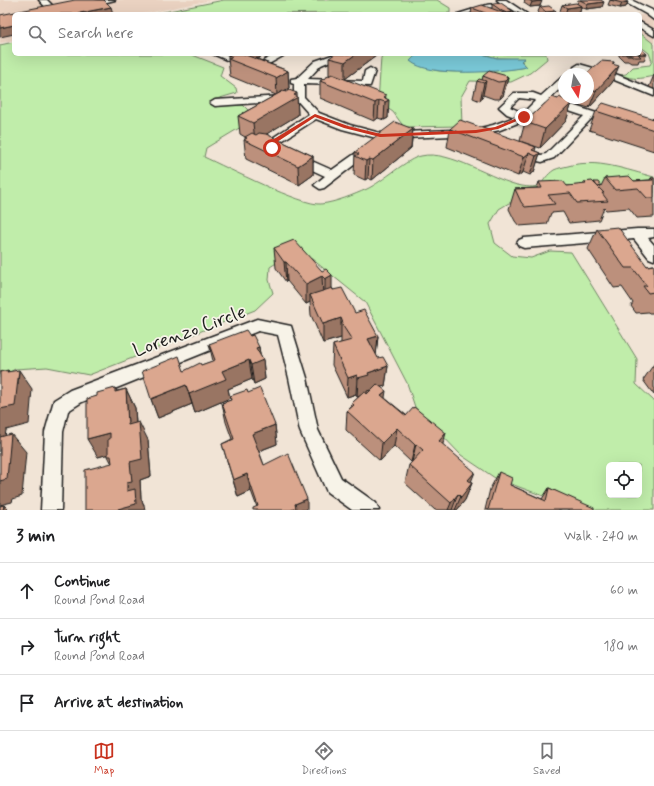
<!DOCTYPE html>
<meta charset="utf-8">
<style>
:root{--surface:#fff;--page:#f2f2f2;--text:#202124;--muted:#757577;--line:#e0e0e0;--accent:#c8321e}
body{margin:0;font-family:Mynerve,sans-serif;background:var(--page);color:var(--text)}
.controls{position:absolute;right:12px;bottom:12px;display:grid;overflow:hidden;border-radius:6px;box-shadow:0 4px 16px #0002}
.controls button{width:36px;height:36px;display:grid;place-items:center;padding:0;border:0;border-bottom:1px solid var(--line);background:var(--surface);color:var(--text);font:20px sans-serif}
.compass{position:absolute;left:558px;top:68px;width:36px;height:36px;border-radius:50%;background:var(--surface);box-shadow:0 4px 16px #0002;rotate:169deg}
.stop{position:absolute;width:12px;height:12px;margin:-9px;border:3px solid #c8321e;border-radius:50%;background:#fff}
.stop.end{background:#c8321e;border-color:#fff;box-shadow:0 1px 4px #0008}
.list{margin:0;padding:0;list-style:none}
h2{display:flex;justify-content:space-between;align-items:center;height:52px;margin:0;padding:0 16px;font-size:17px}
h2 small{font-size:13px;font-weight:400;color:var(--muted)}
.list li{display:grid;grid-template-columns:26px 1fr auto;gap:12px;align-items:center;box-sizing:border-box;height:56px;padding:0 16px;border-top:1px solid var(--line)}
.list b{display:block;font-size:15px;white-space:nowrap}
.list p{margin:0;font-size:13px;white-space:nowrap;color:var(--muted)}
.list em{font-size:13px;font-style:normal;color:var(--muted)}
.icon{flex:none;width:22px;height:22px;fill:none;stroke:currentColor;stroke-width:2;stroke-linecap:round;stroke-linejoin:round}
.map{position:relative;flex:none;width:654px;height:510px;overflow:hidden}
.search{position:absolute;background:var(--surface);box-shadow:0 4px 16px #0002;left:12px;right:12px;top:12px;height:44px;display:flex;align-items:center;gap:10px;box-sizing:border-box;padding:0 14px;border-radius:6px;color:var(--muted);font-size:15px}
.sheet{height:220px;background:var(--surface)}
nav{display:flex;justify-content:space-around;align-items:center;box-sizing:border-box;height:56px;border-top:1px solid var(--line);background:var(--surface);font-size:11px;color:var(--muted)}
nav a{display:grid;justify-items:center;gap:2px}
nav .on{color:var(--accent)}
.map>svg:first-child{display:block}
.built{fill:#ead2c1}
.green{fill:#c0edaa;stroke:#6e8463;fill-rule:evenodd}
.water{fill:#7ac9d8;stroke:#54848d}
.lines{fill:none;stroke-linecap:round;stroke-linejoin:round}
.minor-casing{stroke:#1c1c1c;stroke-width:3}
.minor{fill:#f7f3e8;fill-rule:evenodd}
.wall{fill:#bc907b;stroke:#1c1c1c}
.shaded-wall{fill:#997564;stroke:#1c1c1c}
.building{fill:#dba78f;stroke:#1c1c1c}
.route{fill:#c8321e}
.labels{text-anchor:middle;stroke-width:3.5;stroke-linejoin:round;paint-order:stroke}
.near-street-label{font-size:19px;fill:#1c1c1c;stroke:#f7f3e8}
</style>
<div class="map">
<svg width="654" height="510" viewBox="0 0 654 510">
<rect width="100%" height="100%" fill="#f1e4d6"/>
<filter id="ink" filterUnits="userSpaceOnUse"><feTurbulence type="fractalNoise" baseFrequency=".025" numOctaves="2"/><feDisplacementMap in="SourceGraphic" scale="8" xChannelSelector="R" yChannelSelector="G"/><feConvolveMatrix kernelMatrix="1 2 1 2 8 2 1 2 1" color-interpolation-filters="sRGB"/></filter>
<g filter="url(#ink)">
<!-- built -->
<path class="built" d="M 0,0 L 211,0 L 143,14 L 14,14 L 14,40 L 0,43 Z
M 654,14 L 654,44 L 640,33 L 640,15 Z"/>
<!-- green -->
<path class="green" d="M 224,0 L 437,0 L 450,8 L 450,13 L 154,14 Z
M 640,33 L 654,44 L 654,76 C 639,79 635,80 620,75 L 626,74 L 633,67 L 650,65 L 652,61 L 649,53 L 640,46 Z
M 14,42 L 14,54 L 190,54 L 223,67 L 220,76 L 236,88 L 237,93 L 213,100 L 212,105 L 219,106 L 243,105 L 256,118 L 206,148 L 204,157 C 226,167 302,206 321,204 C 337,202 353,195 367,189 C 382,182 408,158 421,156 C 450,149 493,181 522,186 C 546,190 539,180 554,170 C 558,168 564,167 568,166 C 596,158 627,170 654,177 L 654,193 L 509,203 L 499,209 L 490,224 L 495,243 L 512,256 L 531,258 L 550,251 L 571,252 L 637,359 L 636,384 L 654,401 L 654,510 L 581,510 L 495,478 L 461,455 L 415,407 L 407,383 L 365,302 L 312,259 L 300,255 L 281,260 L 270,267 L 269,280 L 273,293 L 255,310 L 89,375 L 47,367 L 15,369 L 0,378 L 0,45 ZM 609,465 L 639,465 L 639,495 L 609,495 Z
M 383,54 L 417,54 L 414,56 C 419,60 425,66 431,69 C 441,75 513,70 527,67 L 521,60 L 524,59 L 497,58 L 482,54 L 546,54 L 547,59 L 530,73 L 511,82 L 470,81 L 461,97 L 462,126 L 404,127 L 393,112 L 378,102 L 381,58 Z"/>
<!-- water -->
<path class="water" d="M 417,54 L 482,54 L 497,58 L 525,58 L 521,61 L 527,67 C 502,72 429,78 410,61 Z"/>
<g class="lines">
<!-- minor casing -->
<g class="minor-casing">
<path id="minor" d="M 39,0 L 47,0 L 58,11 L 51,13 Z
M 100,0 L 115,0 L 86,7 L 82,5 Z
M 497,0 L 506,0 L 527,14 C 515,14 514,8 506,7 C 490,6 474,14 458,14 L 487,5 L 501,3 Z
M 621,0 L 631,0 L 652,10 L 654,13 L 654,20 L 646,14 Z
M 640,22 L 654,30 L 654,36 L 640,28 Z
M 213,54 L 225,54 L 250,65 L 249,67 L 243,67 Z
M 276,54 L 282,54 L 283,56 L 258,70 L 252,70 L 250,68 Z
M 335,54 L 347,54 L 321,65 L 308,79 L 363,81 L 365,71 L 370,68 L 375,71 L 370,86 L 304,84 L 304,97 L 319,113 L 350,125 L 380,133 L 476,129 L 493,125 L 515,117 L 507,114 L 499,107 L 514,93 L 533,93 L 541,96 L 561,78 L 564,77 L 564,85 L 550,98 L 615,119 L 616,121 L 611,124 L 592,118 L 554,158 L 542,162 L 516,156 L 514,154 L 520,151 L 541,155 L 546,154 L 584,116 L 545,103 L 528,119 L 500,130 L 476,135 L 380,139 L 342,129 L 316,119 L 277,144 L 278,146 L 332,170 L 366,146 L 370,145 L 376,148 L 324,188 L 320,189 L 314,185 L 325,176 L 269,150 L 265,143 L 309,114 L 294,97 L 294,84 L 291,83 L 291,79 L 297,78 L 315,61 ZM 519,98 L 536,100 L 523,113 L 510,107 Z
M 579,64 L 618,75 L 654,90 L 654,96 L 612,79 L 576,69 L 574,67 Z
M 284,96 L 289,99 L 287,101 L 215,106 L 210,103 L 215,100 Z
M 637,229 L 654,229 L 654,237 L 648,238 L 654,245 L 654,260 L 649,258 L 634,239 L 524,248 L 519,246 L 517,243 L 519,240 L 524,238 Z
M 257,319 L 291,326 L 307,378 L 318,430 L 341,478 L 376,503 L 379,510 L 352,510 L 327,492 L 300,431 L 289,378 L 278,335 L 258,331 L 82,402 L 68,411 L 63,432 L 61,510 L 41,510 L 45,432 L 54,400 L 70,390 Z"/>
</g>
<!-- minor -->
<use href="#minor" class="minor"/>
</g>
<!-- wall -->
<path class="wall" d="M 525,0 L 540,0 L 540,6 L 530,7 L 524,3 Z
M 578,0 L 601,0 L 602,7 L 586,9 L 581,7 L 580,12 L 565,14 L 560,11 L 562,5 L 577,4 Z
M 610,0 L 623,0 L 626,7 L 620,8 L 608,5 Z
M 492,4 L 514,12 L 514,14 L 471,14 L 472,8 L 492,8 Z
M 540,7 L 556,11 L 555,14 L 540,14 L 538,12 Z
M 234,54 L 260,54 L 260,58 L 255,58 L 288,71 L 289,88 L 284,91 L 297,97 L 298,115 L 266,134 L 313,156 L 313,175 L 299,185 L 246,159 L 244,140 L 245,139 L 245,137 L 240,134 L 238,116 L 276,95 L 230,76 L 228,59 L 228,55 Z
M 619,54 L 647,54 L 644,60 L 639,60 L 638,63 L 631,63 L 628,61 L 624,61 L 619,56 Z
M 376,56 L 345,79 L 386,98 L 388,118 L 384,120 L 378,118 L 374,121 L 320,98 L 320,81 L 330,75 L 329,75 L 329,58 Z
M 614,62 L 613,65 L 612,83 L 589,108 L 572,103 L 566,121 L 540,148 L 520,141 L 525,122 L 572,103 L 573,98 L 588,98 L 588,74 Z
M 654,75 L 654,89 L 649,87 Z
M 483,76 L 507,76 L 507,78 L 508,78 L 503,96 L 500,99 L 494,99 L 483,95 L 482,99 L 480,101 L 473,98 L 477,81 L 482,80 Z
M 596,111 L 654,119 L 654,151 L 589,130 Z
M 413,129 L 411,148 L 372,180 L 368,178 L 365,180 L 354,175 L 355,152 Z
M 450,129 L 536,147 L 535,151 L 540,153 L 534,172 L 530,175 L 523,172 L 518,176 L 447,147 Z
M 605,178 L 634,181 L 650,180 L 651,178 L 654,178 L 654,217 L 637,218 L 629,208 L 606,210 L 604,208 L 599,220 L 569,223 L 563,212 L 551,213 L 547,224 L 519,226 L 515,221 L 509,209 L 515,189 L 537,188 L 539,182 L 567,186 L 583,185 L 584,182 L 594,183 L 594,182 L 601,186 Z
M 597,229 L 647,266 L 654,265 L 654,313 L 649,313 L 648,312 L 636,313 L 631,306 L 633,303 L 622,287 L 614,288 L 588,249 Z
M 274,248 L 322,271 L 332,288 L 355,313 L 378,336 L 376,355 L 378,358 L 388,366 L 385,386 L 381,387 L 385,398 L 443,445 L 472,483 L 465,500 L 457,510 L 435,510 L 405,483 L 409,465 L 412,462 L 411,462 L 394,446 L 380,461 L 346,430 L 347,411 L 351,407 L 352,403 L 359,397 L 357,397 L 356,394 L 347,397 L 332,365 L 333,345 L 341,343 L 341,338 L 323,343 L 311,315 L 310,302 L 306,304 L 287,281 L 286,282 L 276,268 Z
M 250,336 L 259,347 L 260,355 L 263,360 L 265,379 L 254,384 L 252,379 L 228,389 L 230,398 L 195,413 L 192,404 L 158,418 L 151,399 L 184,371 L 213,361 L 209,344 Z
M 654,364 L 654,395 L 643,380 Z
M 115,388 L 117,391 L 126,389 L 135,408 L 136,423 L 148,440 L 151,476 L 140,480 L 141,499 L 144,505 L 112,463 L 111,462 L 108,456 L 108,454 L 98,457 L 97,396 Z
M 248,393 L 275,425 L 277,444 L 259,451 L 264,465 L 307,510 L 257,507 L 251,491 L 238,497 L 222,444 L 232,439 L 226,422 L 222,403 L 231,400 L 230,396 Z
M 499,472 L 510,485 L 542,499 L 549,488 L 594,510 L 485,510 L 490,489 Z"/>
<!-- shaded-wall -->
<path class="shaded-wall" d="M 542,1 L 540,6 L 530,7 L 532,2 Z
M 604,2 L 602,7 L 586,9 L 588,4 Z
M 628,2 L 626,7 L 620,8 L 622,3 Z
M 581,6 L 580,12 L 565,14 L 567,8 Z
M 111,7 L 113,14 L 75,14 Z
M 556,11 L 555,14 L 546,14 L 546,12 Z
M 514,12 L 514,14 L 507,14 L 507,13 Z
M 14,25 L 14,34 L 0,37 L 0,28 Z
M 247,54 L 260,54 L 260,58 L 248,59 Z
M 356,54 L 376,54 L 376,56 L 345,79 L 345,62 Z
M 614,62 L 609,77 L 619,66 L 612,83 L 589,108 L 596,91 L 612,64 Z
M 288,71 L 289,88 L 277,95 L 276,78 Z
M 507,76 L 507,79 L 508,78 L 503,96 L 500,99 L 505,81 Z
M 486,81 L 482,99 L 480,101 L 484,83 Z
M 297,93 L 298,115 L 255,141 L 253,123 Z
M 386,95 L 385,102 L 389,100 L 388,118 L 384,120 L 385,102 L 383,97 Z
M 379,100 L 378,118 L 374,121 L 375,103 Z
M 572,103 L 566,121 L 540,148 L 545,129 Z
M 413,129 L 411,148 L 372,180 L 373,160 Z
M 529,153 L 523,172 L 518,176 L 524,157 Z
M 540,153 L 534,172 L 530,175 L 536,156 Z
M 313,156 L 313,175 L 299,185 L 298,166 Z
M 369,159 L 368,178 L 365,180 L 366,161 Z
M 284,262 L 286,262 L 287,281 L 286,282 Z
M 332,275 L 332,295 L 325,299 L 325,279 Z
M 322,276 L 323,296 L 310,295 L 310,302 L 306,304 L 306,284 Z
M 341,318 L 341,338 L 323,343 L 323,324 Z
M 378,336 L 376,356 L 368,339 Z
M 259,347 L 261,361 L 263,360 L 265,379 L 254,384 L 251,365 L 256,348 Z
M 249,360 L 252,379 L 228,389 L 230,398 L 195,413 L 189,394 L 222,371 Z
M 388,366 L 385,386 L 367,391 L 367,394 L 357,397 L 358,378 L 368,373 Z
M 8,370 L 18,384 L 19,370 L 32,389 L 29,424 L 6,430 L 2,459 L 0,456 L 0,409 Z
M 357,375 L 356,394 L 347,397 L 348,378 Z
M 186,385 L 192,404 L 158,418 L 151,399 Z
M 126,389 L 135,408 L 137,443 L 128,425 Z
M 386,391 L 383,410 L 381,395 Z
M 139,422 L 148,440 L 151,476 L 140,480 L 141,499 L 144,505 L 145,510 L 118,510 L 127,491 L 127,483 L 130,462 Z
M 275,425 L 277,444 L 256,452 L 252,434 Z
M 397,428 L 394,446 L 380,461 L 382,443 Z
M 110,433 L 120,451 L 98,457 L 87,439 Z
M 446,433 L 441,451 L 439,441 Z
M 11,434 L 26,452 L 22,496 L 13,499 L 12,502 L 0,505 L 0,481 Z
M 416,444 L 412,462 L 411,462 L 415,445 Z
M 475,472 L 469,487 L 472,483 L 465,500 L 457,510 L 455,510 L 468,480 Z
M 247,474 L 251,491 L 238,497 L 233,480 Z
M 458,494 L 452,510 L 448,510 L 451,503 Z
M 307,499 L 307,510 L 291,510 L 295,504 Z
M 0,505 L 4,508 L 4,505 L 9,510 L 0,510 Z"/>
<!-- building -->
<path class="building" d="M 75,0 L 104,0 L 111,7 L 75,14 L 14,14 L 14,25 L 0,28 L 0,15 Z
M 529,0 L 540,0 L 542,1 L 532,2 Z
M 580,0 L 601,0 L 604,2 L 588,4 Z
M 610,0 L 623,0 L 628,2 L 622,3 Z
M 501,3 L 514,12 L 507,13 L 502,11 L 492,4 Z
M 576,3 L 581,6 L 567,8 L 562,5 Z
M 482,5 L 507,14 L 488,14 L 472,8 Z
M 549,6 L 556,11 L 546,12 L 540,7 Z
M 640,49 L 641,49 L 647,54 L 638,54 L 641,57 L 634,57 L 631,55 L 626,55 L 626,54 L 640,54 Z
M 234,54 L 243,54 L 288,71 L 276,78 L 228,59 L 232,57 L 228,55 Z
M 335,54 L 356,54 L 345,62 L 329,58 Z
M 601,61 L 614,62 L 612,64 L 619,66 L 596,91 L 588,88 L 588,74 L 586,74 Z
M 489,71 L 507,76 L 506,78 L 508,78 L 505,81 L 498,82 L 483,76 Z
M 332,74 L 386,95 L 383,97 L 389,100 L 385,102 L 379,100 L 375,103 L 320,81 Z
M 479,79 L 486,81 L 484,83 L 477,81 Z
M 289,90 L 297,93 L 294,95 L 298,97 L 253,123 L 238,116 L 283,91 L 286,92 Z
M 552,97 L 558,99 L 559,97 L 572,103 L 545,129 L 525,122 Z
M 603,103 L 654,119 L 654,130 L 596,111 Z
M 460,120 L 536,147 L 532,150 L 540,153 L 536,156 L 529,153 L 524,157 L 450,129 Z
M 395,122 L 413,129 L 373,160 L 369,159 L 366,161 L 355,156 L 359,154 L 355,152 Z
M 252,133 L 256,135 L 259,133 L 266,134 L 313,156 L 298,166 L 244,140 L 247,138 L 245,137 Z
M 629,176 L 634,181 L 653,180 L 651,178 L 654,178 L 654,198 L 647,198 L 638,188 L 615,190 L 605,178 Z
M 563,181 L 567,186 L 586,184 L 584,182 L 592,181 L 604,193 L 602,193 L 608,201 L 577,203 L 570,193 L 548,195 L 555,204 L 525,207 L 521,202 L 515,189 L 542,188 L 539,182 Z
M 594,182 L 598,182 L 601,186 L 598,187 Z
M 618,227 L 647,266 L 654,265 L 654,292 L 648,293 L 643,286 L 647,286 L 633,268 L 625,268 L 597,229 Z
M 294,240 L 322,271 L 326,269 L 332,275 L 325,279 L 322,276 L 306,284 L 286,262 L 284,262 L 274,248 Z
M 332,288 L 333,290 L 342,288 L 355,313 L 364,310 L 378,336 L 368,339 L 378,358 L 383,357 L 388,366 L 368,373 L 369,375 L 358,378 L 357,375 L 348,378 L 333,345 L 352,340 L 341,323 L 343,323 L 341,318 L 323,324 L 310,295 Z
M 246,330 L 250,336 L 253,335 L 259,347 L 256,348 L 263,360 L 251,365 L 249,360 L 222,371 L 226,379 L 189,394 L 186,385 L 151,399 L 142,371 L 179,356 L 184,371 L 200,363 L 201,365 L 215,360 L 209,344 Z
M 8,370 L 7,372 L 19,370 L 15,406 L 0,409 L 0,372 Z
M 377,384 L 386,391 L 381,395 L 406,416 L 414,407 L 446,433 L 439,441 L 475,472 L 468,480 L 472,483 L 461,497 L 458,494 L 451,503 L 409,465 L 423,450 L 416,444 L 415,445 L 397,428 L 382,443 L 347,411 L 354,405 L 352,403 L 364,392 L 367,394 Z
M 115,388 L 115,392 L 126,389 L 128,425 L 139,422 L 142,459 L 130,462 L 132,482 L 127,483 L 127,491 L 135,489 L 136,504 L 118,509 L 118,510 L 85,510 L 85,470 L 112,463 L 111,456 L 108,456 L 108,439 L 110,439 L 110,433 L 87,439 L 87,399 L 97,396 L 97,393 Z
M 260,388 L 275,425 L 252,434 L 264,465 L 288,453 L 307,499 L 295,504 L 296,508 L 291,510 L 253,510 L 253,508 L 258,506 L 247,474 L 233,480 L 222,444 L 234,439 L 222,403 L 231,400 L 230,396 L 247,390 L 248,393 Z
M 11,434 L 7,479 L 0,481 L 0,437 Z
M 499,472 L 512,478 L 510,485 L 546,501 L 549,488 L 594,508 L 594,510 L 488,510 Z
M 4,505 L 3,510 L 0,510 L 0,506 Z"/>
</g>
<!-- route -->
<path class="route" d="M 315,114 L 348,126 L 381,134 L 476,130 L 495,127 L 522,116 L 526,117 L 498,129 L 476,133 L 380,137 L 344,128 L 315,117 L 274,144 L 275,148 L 271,149 L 269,142 Z"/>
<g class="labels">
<!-- near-street labels -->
<g class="near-street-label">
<text transform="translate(189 330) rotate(-20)" y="7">Lorenzo Circle</text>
</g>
</g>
</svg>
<div class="controls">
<button><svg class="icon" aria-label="locate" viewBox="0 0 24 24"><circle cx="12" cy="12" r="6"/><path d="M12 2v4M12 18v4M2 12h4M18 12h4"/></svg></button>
</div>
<svg class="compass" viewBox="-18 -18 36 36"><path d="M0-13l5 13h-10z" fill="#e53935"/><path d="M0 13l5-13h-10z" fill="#757577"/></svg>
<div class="stop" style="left:272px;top:148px"></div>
<div class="stop end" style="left:524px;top:117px"></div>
<div class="search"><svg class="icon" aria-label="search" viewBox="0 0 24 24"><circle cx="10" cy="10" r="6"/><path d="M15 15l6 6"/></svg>Search here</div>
</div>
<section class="sheet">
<h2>3 min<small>Walk · 240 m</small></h2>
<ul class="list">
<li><svg class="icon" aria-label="ahead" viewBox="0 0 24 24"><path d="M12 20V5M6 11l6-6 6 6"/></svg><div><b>Continue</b><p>Round Pond Road</p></div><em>60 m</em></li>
<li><svg class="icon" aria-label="right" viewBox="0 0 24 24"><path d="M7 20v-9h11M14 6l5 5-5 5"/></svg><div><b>Turn right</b><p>Round Pond Road</p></div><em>180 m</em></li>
<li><svg class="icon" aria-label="arrive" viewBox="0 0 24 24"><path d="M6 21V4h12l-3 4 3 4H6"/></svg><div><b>Arrive at destination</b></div></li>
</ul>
</section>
<nav>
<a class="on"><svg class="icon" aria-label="map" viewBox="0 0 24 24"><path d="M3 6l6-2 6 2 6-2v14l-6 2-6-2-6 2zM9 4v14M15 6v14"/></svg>Map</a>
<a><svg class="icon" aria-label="directions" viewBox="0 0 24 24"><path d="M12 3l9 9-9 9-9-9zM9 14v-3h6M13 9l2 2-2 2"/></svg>Directions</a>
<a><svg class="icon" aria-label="saved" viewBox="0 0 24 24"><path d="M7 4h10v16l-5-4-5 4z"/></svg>Saved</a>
</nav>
